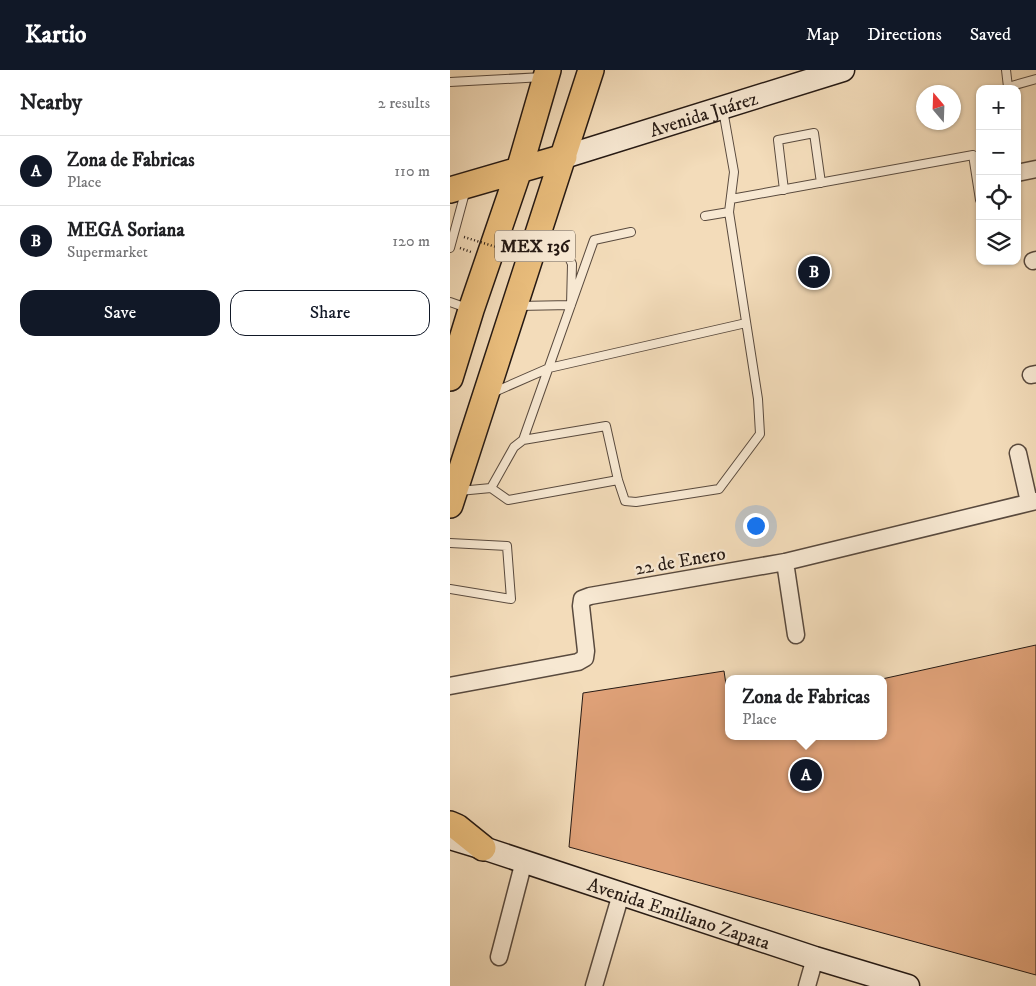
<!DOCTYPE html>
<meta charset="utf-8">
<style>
:root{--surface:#fff;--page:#f2f2f2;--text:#202124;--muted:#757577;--line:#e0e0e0;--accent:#111827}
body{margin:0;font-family:"IM FELL DW Pica",serif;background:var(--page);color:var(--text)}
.controls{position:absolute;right:15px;top:15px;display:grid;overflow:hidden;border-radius:10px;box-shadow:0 1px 4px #0004}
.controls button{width:45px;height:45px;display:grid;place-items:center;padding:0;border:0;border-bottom:1px solid var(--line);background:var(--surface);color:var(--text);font:25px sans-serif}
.compass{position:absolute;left:466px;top:15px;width:45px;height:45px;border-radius:50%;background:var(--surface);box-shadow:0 1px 4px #0004;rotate:341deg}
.you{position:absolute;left:305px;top:455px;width:18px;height:18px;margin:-12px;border:4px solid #fff;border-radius:50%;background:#1a73e8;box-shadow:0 0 0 8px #1a73e833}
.badge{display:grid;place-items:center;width:32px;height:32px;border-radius:50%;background:var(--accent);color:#fff;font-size:16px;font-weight:700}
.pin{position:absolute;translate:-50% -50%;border:2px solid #fff;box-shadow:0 1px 5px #0006}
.popup{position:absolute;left:275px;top:605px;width:162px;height:65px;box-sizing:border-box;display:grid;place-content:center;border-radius:10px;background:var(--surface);filter:drop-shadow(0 1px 4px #0005);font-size:16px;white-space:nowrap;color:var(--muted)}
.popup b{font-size:19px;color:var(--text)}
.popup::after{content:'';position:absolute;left:50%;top:100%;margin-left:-10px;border:10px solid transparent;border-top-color:var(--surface)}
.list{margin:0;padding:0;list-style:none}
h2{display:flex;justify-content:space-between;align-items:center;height:65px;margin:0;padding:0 20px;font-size:21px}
h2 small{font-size:16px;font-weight:400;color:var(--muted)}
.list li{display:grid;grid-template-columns:32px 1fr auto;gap:15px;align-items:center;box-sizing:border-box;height:70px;padding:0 20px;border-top:1px solid var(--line)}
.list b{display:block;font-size:19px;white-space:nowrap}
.list p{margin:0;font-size:16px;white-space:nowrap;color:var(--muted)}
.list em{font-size:16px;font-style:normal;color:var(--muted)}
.actions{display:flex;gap:10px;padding:15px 20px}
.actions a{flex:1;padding:11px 0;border:1px solid var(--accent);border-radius:15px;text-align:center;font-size:18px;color:var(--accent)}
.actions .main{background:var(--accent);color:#fff}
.icon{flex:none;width:28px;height:28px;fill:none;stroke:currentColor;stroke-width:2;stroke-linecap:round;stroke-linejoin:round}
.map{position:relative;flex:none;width:586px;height:916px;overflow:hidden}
header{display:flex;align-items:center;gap:30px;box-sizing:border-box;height:70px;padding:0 25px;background:var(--accent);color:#fff}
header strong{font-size:24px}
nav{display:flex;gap:28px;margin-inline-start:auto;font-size:18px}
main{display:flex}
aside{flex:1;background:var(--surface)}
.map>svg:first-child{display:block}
.building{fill:#dfa178;stroke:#261a14}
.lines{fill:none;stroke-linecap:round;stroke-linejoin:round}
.lane-casing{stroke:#594a3e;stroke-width:10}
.street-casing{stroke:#594a3e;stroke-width:19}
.secondary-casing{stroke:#261a14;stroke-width:25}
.primary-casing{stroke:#261a14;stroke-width:28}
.path{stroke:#261a14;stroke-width:2.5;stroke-dasharray:1 2.5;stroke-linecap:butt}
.lane{stroke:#f7e8d2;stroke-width:8}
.street{stroke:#f7e8d2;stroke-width:16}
.secondary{stroke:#f7e8d2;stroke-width:22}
.primary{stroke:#eabe7d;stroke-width:25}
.path-bridge{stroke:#261a14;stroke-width:2.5;stroke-dasharray:1 2.5;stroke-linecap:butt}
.labels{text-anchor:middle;stroke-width:4.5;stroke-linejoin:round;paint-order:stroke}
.shield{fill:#f7e8d2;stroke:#65584d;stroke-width:1}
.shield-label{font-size:18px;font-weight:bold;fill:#261a14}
.street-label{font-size:19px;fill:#261a14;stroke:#f7e8d2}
</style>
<header>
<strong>Kartio</strong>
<nav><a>Map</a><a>Directions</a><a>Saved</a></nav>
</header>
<main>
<aside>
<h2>Nearby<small>2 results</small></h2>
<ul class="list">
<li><span class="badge">A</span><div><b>Zona de Fabricas</b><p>Place</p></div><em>110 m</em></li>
<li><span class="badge">B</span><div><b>MEGA Soriana</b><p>Supermarket</p></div><em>120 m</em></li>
</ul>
<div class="actions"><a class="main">Save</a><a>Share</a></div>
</aside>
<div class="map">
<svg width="586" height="916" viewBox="0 0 586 916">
<rect width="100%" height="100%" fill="#f3dcba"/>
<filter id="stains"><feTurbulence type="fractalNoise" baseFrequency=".004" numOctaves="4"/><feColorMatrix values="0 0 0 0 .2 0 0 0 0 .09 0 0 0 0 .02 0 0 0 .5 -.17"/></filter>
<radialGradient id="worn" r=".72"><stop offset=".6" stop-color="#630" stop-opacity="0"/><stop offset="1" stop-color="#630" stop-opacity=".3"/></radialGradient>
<!-- building -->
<path class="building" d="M 586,575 L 586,905 L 119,777 L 133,623 L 274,601 L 278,628 L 278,666 L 434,666 L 434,609 L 432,609 Z"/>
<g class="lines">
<!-- lane casing -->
<g class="lane-casing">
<path id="lane" d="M 556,0 L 558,17 L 586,9
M 0,12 L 93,7
M 334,120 L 328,70 L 364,63 L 371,113
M 281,129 L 523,85 L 530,130
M 255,146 L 279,142
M 0,178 L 16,119
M 0,232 L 17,238
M 68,236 L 121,235 L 122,194 L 116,181 L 94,160
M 42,323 L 99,298 L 296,253
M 73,370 L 144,170 L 181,162
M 41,418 L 64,377 L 73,370 L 156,356 L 168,410 L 175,431 L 186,432 L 269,419 L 310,364 L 308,329 L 279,142 L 284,102 L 273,40
M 9,421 L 41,418 L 58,430 L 168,410
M 0,473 L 57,476 L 61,529 L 0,519"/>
</g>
<!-- street casing -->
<g class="street-casing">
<path id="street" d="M 567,103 L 586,99
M 583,191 L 586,190
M 581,305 L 586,304
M 568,383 L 579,432
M 335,492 L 346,565
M 0,616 L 128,592 L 135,588 L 136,581 L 131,536 L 132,529 L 140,526 L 335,492 L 586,431
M 49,887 L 74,791
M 144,916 L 171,824
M 357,916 L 365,888"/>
</g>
<!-- secondary casing -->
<g class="secondary-casing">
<g id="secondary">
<path id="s1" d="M 114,87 L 393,0"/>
<path id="s2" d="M 0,768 L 33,778 L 365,888 L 458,916"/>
</g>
</g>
<!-- primary casing -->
<g class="primary-casing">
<path id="primary" d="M 0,120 L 114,87
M 0,308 L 21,240 L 69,100 L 98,0
M 0,435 L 141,0
M 0,754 L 7,757 L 33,778"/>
</g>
<!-- path -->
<path class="path" d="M 10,178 L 21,182"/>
<!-- lane -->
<use href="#lane" class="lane"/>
<!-- street -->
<use href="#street" class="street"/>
<!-- secondary -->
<use href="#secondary" class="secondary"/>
<!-- primary -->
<use href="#primary" class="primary"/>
<!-- path-bridge -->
<path class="path-bridge" d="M 14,167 L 91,191"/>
</g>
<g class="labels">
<!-- shield labels -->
<rect class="shield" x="45" y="160.5" width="80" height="31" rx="4"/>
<g class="shield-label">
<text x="85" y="182">MEX 136</text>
</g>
<!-- street labels -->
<g class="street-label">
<text dy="7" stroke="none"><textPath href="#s1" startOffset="146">Avenida Juárez</textPath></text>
<text transform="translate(230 490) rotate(-10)" y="7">22 de Enero</text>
<text dy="7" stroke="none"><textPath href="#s2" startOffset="241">Avenida Emiliano Zapata</textPath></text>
</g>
</g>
<rect width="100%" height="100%" filter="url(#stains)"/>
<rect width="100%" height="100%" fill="url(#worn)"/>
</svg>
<div class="controls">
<button>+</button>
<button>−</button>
<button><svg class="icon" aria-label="locate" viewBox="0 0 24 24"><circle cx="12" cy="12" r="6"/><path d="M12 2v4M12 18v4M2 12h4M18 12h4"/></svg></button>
<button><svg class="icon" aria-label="layers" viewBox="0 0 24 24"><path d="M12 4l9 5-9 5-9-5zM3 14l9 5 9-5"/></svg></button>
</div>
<svg class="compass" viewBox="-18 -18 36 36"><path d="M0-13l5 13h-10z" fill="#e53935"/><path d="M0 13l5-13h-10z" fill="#757577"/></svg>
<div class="you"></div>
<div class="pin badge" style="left:356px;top:705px">A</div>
<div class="popup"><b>Zona de Fabricas</b>Place</div>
<div class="pin badge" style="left:364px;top:202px">B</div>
</div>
</main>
